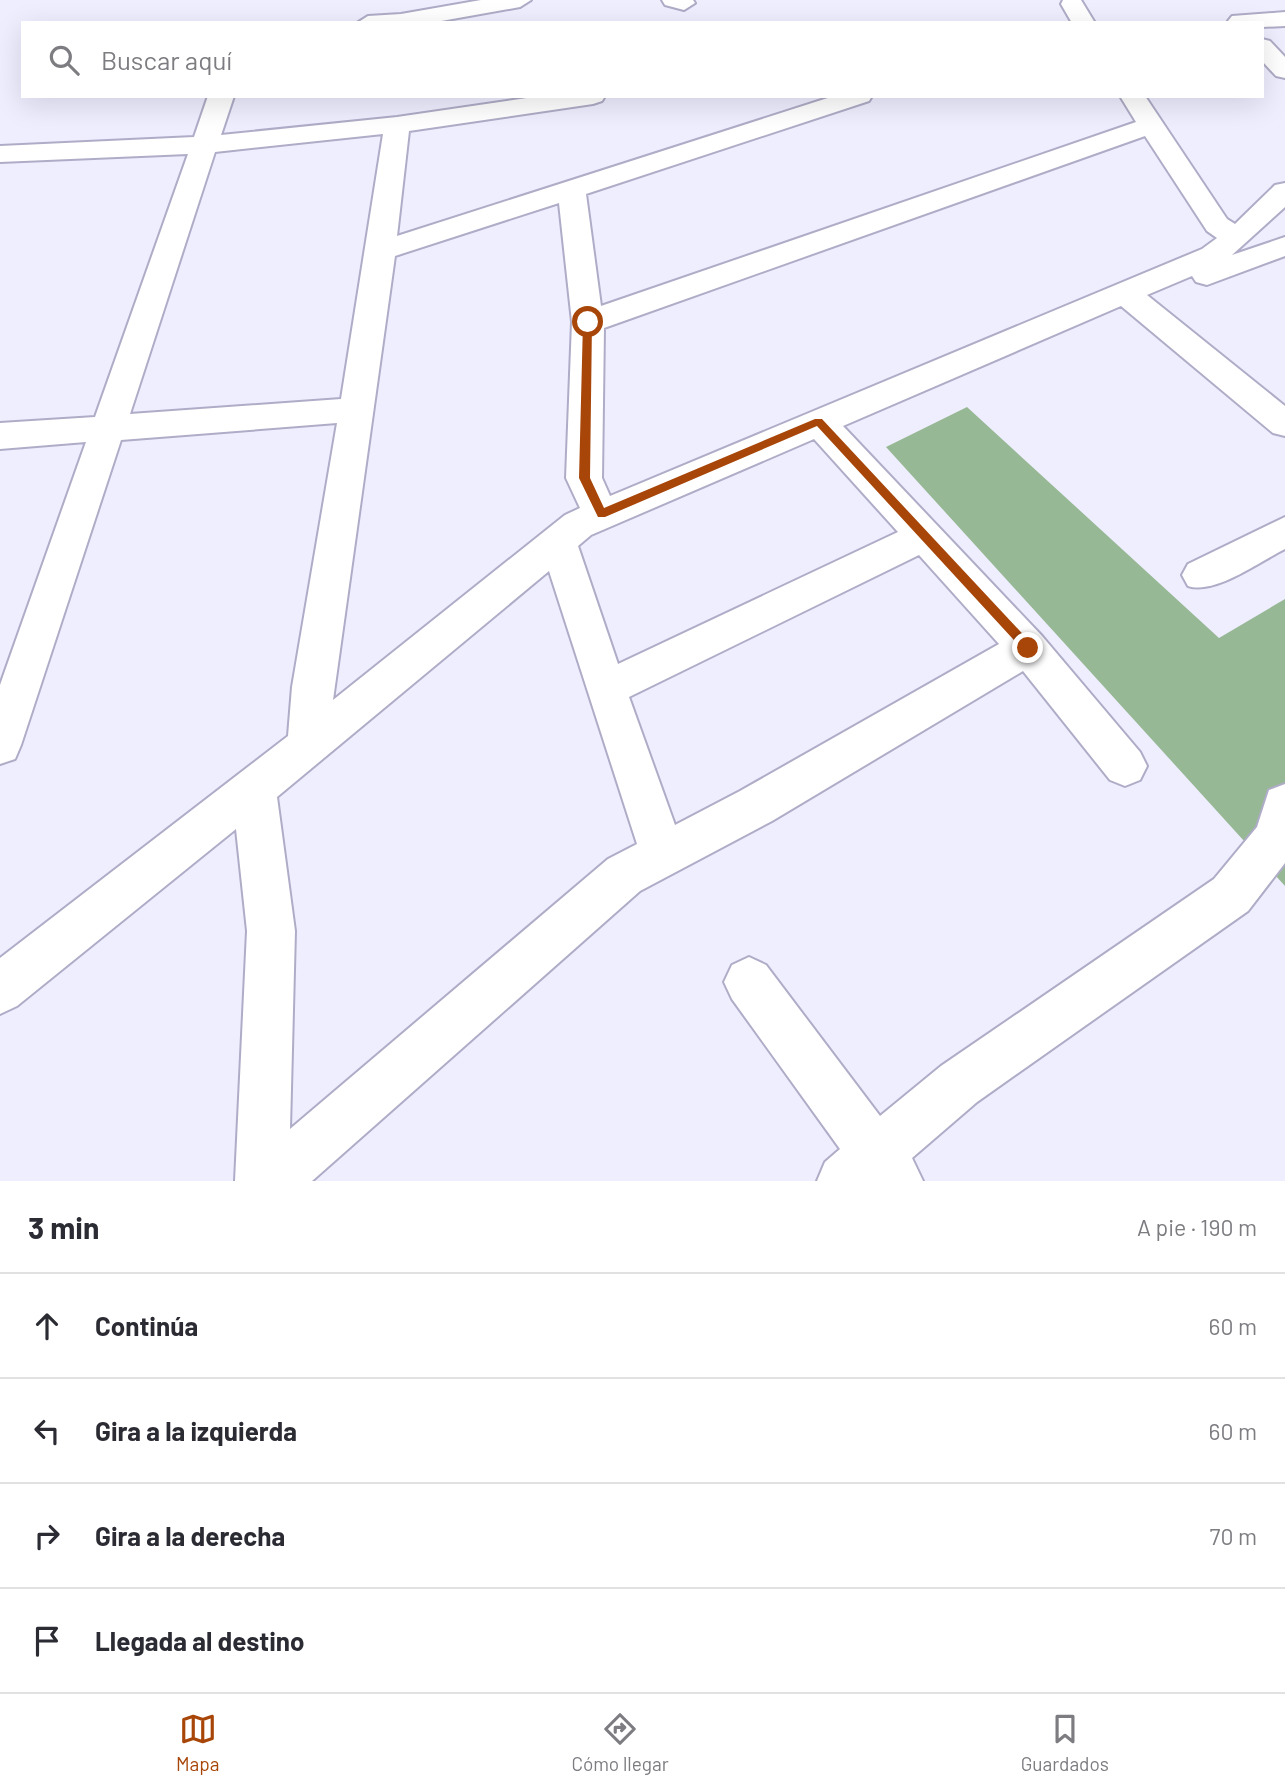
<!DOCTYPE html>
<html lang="es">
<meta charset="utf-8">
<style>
:root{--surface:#fff;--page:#f7f7f7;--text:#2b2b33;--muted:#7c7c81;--line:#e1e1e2;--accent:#a84609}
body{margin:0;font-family:Barlow,sans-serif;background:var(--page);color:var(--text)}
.stop{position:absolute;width:21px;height:21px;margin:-16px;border:5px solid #a84609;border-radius:50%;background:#fff}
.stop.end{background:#a84609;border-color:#fff;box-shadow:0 2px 7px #0008}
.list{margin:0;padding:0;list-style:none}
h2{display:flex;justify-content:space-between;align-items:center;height:91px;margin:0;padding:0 28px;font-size:30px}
h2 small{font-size:23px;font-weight:400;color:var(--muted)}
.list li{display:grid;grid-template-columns:46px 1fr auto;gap:21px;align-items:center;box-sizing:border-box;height:105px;padding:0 28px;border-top:2px solid var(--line)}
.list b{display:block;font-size:26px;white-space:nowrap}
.list em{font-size:23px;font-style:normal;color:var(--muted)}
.icon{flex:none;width:38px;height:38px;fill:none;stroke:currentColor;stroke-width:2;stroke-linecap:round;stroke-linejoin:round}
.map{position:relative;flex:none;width:1285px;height:1181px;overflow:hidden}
.search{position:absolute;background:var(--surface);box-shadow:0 7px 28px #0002;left:21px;right:21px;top:21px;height:77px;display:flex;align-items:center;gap:18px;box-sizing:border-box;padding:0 24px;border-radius:0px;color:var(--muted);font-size:26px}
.sheet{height:511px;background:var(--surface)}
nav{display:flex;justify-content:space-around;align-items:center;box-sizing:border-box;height:98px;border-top:2px solid var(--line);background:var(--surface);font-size:19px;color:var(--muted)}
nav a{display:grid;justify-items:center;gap:4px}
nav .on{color:var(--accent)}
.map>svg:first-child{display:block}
.forest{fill:#97b895}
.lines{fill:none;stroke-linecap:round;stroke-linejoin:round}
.minor-casing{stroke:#afacc7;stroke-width:4}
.minor{fill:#fff;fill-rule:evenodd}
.route{fill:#a84609}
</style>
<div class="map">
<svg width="1285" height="1181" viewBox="0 0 1285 1181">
<rect width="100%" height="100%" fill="#efeeff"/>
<!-- forest -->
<path class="forest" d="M 967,407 L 1219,638 L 1285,599 L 1285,886 L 886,447 Z"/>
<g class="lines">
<!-- minor casing -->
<g class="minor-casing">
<path id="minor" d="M 481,0 L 531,0 L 520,7 L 430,23 L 357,23 L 368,16 L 401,14 Z
M 662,0 L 693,0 L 695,3 L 684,10 L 665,5 Z
M 1063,0 L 1081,0 L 1095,23 L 1072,23 L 1061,4 Z
M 1285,12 L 1285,26 L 1262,27 L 1262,23 L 1228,21 L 1232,16 Z
M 1262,39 L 1270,41 L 1285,57 L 1285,78 L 1276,76 L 1262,61 Z
M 208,96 L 234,96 L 221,135 L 397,117 L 540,96 L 605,96 L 602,101 L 593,104 L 409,131 L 397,236 L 834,96 L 872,96 L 869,101 L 586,194 L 601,306 L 1136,122 L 1120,96 L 1145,96 L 1227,219 L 1235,224 L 1275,185 L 1285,183 L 1285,207 L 1232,255 L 1285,237 L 1285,256 L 1207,285 L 1196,282 L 1192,276 L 1147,295 L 1285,406 L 1285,436 L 1273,433 L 1121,306 L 843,426 L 1042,636 L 1140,752 L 1147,766 L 1140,780 L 1125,786 L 1110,780 L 1023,671 L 772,821 L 640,891 L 312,1181 L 235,1181 L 247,931 L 236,829 L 17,1006 L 0,1014 L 0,958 L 288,736 L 292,687 L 337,423 L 121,440 L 21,745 L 15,759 L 0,764 L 0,685 L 86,442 L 0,449 L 0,423 L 95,417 L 188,154 L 0,162 L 0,146 L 194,137 ZM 383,134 L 341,399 L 130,414 L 215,152 ZM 1145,136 L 1207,231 L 1217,238 L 1202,249 L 610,496 L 602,478 L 604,328 ZM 559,203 L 572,322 L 566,478 L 580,508 L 565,515 L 333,700 L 395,256 ZM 814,439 L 898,532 L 618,664 L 578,546 L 591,535 ZM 919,555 L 999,644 L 740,791 L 675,825 L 629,697 ZM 549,571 L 637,844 L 608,859 L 290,1129 L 295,931 L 277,797 Z
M 1285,517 L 1285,549 C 1259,562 1215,595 1188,586 L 1182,575 L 1188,564 Z
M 1285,784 L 1285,863 L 1248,911 L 977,1102 L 912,1158 L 923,1181 L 817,1181 L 825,1162 L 840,1149 L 732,999 L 724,982 L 732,965 L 749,957 L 766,965 L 880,1116 L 941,1066 L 1214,879 L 1257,827 L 1269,790 Z"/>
</g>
<!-- minor -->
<use href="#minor" class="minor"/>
</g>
<!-- route -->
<path class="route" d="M 588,319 L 592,322 L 590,478 L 604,508 L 815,419 L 822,419 L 1032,644 L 1032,651 L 1024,651 L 817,426 L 605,517 L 598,517 L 579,478 L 583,322 Z"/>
</svg>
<div class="stop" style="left:588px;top:322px"></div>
<div class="stop end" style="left:1028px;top:648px"></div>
<div class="search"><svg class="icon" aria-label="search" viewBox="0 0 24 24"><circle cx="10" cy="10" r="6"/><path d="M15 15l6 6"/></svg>Buscar aquí</div>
</div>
<section class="sheet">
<h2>3 min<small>A pie · 190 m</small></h2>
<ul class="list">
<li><svg class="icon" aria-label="ahead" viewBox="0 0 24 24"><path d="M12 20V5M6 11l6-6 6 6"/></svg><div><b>Continúa</b></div><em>60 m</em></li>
<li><svg class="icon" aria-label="left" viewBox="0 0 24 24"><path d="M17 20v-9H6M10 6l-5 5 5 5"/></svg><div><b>Gira a la izquierda</b></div><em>60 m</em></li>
<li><svg class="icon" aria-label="right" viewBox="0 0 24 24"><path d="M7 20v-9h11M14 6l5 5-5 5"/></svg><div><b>Gira a la derecha</b></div><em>70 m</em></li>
<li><svg class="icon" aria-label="arrive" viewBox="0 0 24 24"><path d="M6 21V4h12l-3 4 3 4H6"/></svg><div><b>Llegada al destino</b></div></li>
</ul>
</section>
<nav>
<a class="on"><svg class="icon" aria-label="map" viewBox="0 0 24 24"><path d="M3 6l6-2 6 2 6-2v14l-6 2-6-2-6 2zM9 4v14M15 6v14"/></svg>Mapa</a>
<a><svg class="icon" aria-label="directions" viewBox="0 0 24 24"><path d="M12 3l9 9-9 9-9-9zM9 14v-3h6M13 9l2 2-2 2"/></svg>Cómo llegar</a>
<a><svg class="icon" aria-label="saved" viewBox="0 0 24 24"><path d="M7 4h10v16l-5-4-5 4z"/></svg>Guardados</a>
</nav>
